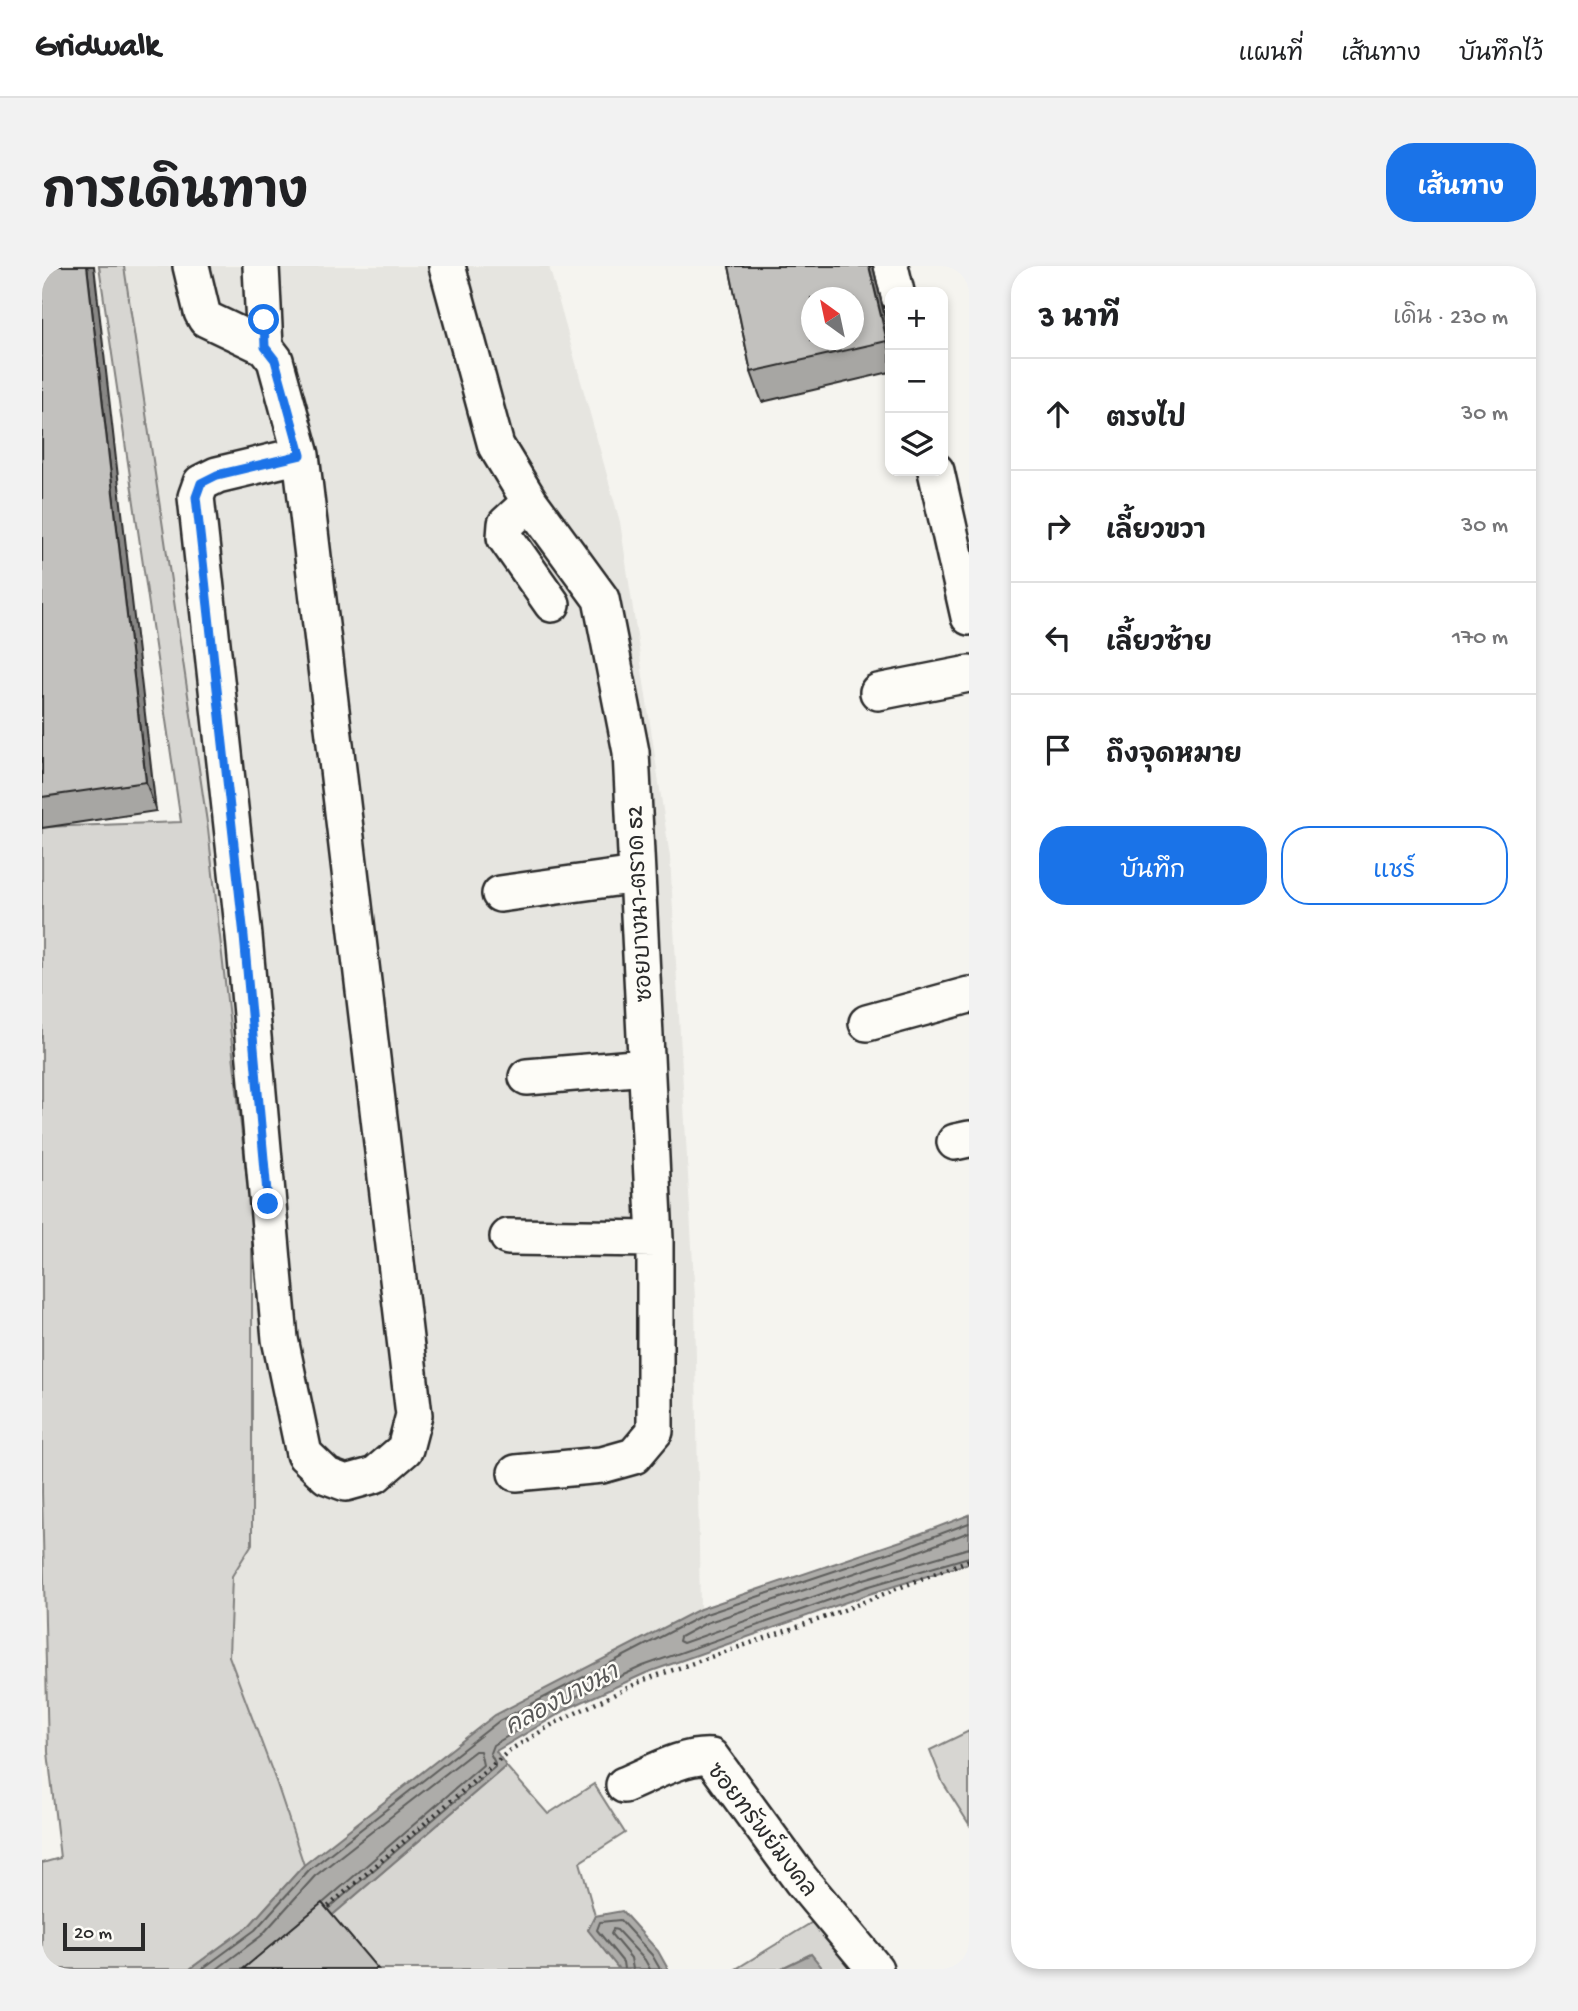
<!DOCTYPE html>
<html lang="th">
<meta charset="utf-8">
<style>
:root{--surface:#fff;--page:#f2f2f2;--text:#202124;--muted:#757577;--line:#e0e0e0;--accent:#1a73e8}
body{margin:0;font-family:"Gochi Hand","Playpen Sans Thai",sans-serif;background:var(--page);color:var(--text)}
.controls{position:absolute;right:21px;top:21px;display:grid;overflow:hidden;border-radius:14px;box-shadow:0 4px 10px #0003}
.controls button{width:63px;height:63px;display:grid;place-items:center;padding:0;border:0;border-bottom:2px solid var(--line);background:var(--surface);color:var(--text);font:35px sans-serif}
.compass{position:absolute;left:759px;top:21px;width:63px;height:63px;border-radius:50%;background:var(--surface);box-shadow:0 4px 10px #0003;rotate:327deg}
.scale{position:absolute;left:21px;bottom:18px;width:82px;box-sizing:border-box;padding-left:7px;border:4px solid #2b2b2b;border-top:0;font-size:19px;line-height:24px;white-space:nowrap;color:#2b2b2b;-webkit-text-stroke:5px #fdfcf7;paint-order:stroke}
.stop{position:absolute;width:21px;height:21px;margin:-16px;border:5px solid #1a73e8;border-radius:50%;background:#fff}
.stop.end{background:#1a73e8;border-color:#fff;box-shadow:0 2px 7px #0008}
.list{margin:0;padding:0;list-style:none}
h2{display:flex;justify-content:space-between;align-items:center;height:91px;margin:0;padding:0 28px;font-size:30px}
h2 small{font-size:23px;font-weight:400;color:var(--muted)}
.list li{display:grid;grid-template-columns:46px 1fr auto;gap:21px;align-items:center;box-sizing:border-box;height:112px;padding:0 28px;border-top:2px solid var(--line)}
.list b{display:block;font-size:26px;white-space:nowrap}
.list em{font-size:23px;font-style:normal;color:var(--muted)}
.actions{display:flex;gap:14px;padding:21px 28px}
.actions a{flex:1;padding:16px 0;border:2px solid var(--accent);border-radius:28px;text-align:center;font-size:24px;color:var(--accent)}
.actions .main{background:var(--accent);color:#fff}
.icon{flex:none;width:38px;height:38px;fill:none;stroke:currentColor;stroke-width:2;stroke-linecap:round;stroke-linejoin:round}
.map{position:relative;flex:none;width:927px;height:1703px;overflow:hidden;border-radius:28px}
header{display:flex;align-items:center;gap:42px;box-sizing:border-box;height:98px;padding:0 35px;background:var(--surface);border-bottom:2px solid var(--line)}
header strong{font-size:33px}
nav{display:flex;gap:38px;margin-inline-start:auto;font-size:24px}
.intro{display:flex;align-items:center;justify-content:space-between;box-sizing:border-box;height:168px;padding:0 42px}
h1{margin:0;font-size:49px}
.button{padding:18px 32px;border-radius:28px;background:var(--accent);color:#fff;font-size:24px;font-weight:700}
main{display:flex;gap:42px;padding:0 42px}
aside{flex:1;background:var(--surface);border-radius:28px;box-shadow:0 4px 10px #0003}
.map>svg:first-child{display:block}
.built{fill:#e6e5e0}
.green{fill:#d7d6d2;stroke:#81807e;stroke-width:2}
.water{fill:#adaca9;stroke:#797877;stroke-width:2}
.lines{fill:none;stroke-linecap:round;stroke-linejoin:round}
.shore{stroke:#5f5f5d;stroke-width:2}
.minor-casing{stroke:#2b2b2b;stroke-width:40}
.path{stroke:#2b2b2b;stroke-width:4.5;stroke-dasharray:2 5;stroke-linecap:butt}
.minor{stroke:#fdfcf7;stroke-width:35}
.wall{fill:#a7a6a3;stroke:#2b2b2b;stroke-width:2}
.shaded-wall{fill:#888785;stroke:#2b2b2b;stroke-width:2}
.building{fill:#c2c1be;stroke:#2b2b2b;stroke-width:2;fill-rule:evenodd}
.route{stroke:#1a73e8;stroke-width:9}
.labels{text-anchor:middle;stroke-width:5;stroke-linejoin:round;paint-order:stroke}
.street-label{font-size:23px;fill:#2b2b2b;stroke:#fdfcf7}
.water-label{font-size:24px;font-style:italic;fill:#585857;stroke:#fdfcf7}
</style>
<header>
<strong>Gridwalk</strong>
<nav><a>แผนที่</a><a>เส้นทาง</a><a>บันทึกไว้</a></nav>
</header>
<div class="intro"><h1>การเดินทาง</h1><a class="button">เส้นทาง</a></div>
<main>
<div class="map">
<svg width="927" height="1703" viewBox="0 0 927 1703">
<rect width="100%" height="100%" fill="#f5f4ef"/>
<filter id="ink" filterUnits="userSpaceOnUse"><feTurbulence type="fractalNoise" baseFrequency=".0143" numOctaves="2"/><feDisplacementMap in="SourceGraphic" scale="14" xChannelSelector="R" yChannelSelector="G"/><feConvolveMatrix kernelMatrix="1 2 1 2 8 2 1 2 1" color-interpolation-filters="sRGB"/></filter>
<g filter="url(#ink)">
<!-- built -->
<path class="built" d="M 82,0 L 507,0 L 578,256 L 628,591 L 653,1033 L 658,1343 L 453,1449 L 262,1599 L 235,1518 L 187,1390 L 190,1310 L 210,1278 L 91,67 Z"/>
<!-- green -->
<path class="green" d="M 57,0 L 82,0 L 166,563 L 210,959 L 210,1278 L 190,1310 L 187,1390 L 235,1518 L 262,1599 L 208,1659 L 148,1703 L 0,1703 L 0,1597 L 18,1592 L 6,1486 L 0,1227 L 0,561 L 139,556 Z
M 927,1465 L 927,1558 L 901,1517 L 888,1484 Z
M 464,1500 L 506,1548 L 552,1518 L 583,1567 L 538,1596 L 553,1650 L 546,1664 L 577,1703 L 316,1703 L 279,1659 Z
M 777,1652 L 818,1703 L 781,1703 L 769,1688 L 738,1703 L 694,1703 Z"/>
<!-- water -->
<path class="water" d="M 927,1249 L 927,1297 L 827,1328 L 604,1407 L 529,1441 L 454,1485 L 464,1500 L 279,1659 L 219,1703 L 148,1703 L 208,1659 L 262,1599 L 453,1449 L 658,1343 L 859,1275 Z
M 580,1645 L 616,1685 L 626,1703 L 577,1703 L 546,1664 L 553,1650 Z
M 769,1688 L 781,1703 L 738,1703 Z"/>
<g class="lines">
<!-- shore -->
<path class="shore" d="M 927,1266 L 864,1290 L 664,1357 L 638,1371 L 637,1375 L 641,1377 L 822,1313 L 927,1282
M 287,1642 L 453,1501 L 453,1497 L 448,1487 L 451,1479 L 525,1435 L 601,1400 L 824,1321 L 927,1291
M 160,1703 L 213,1664 L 267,1604 L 457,1455 L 661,1349 L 861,1282 L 927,1257
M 175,1703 L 219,1670 L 273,1610 L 433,1485 L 438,1485 L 441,1499 L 282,1636
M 582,1703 L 581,1696 L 555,1664 L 558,1656 L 578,1654 L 610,1689 L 618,1703
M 591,1703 L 589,1692 L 569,1668 L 571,1663 L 575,1664 L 603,1694 L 608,1703"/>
<!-- minor casing -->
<g class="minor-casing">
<path id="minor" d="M 149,0 L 160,46 L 164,53 L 223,81 L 233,94 L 259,189 L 372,1149 L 363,1183 L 333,1209 L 304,1217 L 285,1210 L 262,1188 L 238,1073 L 202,670 L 154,231 L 159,217 L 175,209 L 259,189
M 219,0 L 223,81
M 405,0 L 454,180 L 488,236 L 559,333 L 589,486 L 613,973 L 613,1165 L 592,1190 L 560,1199 L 474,1207
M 848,0 L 854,26
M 894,205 L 927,351
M 488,236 L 464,258 L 463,271 L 510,338
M 836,426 L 927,408
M 458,628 L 595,609
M 825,757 L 927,729
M 485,811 L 604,801
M 913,876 L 927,873
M 466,971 L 613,973
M 582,1519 C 609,1508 640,1489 669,1491 L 759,1614 L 833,1703"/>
</g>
<!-- path -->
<path class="path" d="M 281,1645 L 468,1484 L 513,1457 L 602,1414 L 784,1351 L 927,1294"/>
<!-- minor -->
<use href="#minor" class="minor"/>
</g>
<!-- wall -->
<path class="wall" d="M 0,0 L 114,545 L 0,562 Z
M 687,0 L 831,0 L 848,73 L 848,106 L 720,136 L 709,106 Z"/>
<!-- shaded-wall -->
<path class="shaded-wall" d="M 45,0 L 52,0 L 114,545 L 104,516 Z
M 827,0 L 831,0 L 848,73 L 848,85 L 845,75 Z"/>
<!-- building -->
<path class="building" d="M 0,0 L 45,0 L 104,516 L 0,531 Z
M 687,0 L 827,0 L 845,75 L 709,106 ZM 769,32 L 811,32 L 811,74 L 769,74 Z
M 280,1637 L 336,1703 L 201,1703 Z"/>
</g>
<g class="lines" filter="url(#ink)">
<!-- route -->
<path class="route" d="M 222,54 L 223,81 L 233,94 L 259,189 L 175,209 L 159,217 L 154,231 L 202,670 L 226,938"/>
</g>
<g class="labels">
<!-- street labels -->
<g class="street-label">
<text transform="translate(596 638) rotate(-93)" y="8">ซอยบางนา-ตราด 52</text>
<text transform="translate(721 1563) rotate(52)" y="8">ซอยทรัพย์มงคล</text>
</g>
<!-- water labels -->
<g class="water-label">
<text transform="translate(519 1432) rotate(-28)" y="8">คลองบางนา</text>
</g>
</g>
</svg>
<div class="controls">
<button>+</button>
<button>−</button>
<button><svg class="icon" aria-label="layers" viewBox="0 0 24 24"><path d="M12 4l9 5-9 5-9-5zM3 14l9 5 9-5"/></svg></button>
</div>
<svg class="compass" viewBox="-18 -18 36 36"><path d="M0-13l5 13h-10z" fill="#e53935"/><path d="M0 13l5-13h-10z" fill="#757577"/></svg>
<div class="scale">20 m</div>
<div class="stop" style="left:222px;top:54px"></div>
<div class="stop end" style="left:226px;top:938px"></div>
</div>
<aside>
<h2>3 นาที<small>เดิน · 230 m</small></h2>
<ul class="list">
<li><svg class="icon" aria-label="ahead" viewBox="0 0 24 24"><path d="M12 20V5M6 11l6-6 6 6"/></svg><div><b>ตรงไป</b></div><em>30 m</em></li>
<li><svg class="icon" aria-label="right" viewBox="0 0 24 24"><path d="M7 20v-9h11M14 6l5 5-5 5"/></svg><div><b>เลี้ยวขวา</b></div><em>30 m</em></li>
<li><svg class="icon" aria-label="left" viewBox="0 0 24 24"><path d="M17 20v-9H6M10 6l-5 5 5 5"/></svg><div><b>เลี้ยวซ้าย</b></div><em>170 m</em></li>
<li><svg class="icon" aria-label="arrive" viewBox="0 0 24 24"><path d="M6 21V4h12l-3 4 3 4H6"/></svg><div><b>ถึงจุดหมาย</b></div></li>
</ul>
<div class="actions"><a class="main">บันทึก</a><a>แชร์</a></div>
</aside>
</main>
